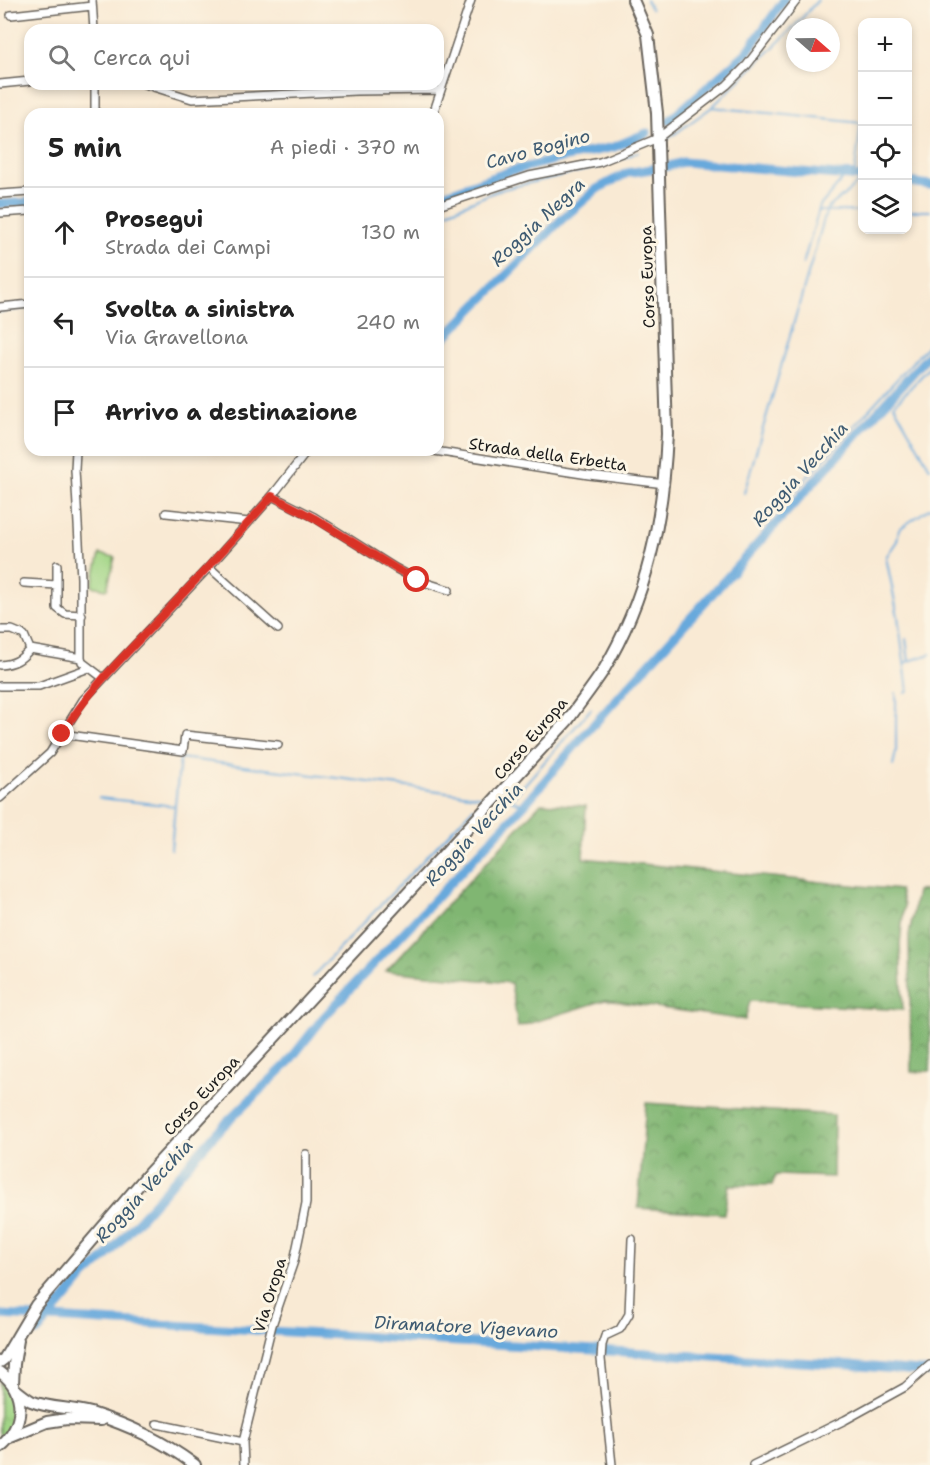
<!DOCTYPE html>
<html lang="it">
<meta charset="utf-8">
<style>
:root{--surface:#fff;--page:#f2f2f2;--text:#222;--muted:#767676;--line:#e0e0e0}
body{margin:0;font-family:"Shantell Sans",sans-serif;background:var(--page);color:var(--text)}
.controls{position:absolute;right:18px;top:18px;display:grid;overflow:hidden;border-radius:12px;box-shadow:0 3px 9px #0003}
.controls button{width:54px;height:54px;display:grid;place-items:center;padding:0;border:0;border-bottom:2px solid var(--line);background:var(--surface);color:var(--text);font:30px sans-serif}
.compass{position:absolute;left:786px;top:18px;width:54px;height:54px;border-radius:50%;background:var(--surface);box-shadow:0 3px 9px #0003;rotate:110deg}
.stop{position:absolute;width:18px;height:18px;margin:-14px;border:4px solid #d93025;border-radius:50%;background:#fff}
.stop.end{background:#d93025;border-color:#fff;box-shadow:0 2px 6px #0008}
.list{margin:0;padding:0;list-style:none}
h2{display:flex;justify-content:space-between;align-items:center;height:78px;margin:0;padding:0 24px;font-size:26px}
h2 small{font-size:20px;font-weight:400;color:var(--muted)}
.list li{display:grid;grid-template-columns:39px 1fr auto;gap:18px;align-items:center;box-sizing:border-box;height:90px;padding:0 24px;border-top:2px solid var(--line)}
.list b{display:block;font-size:22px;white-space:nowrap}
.list p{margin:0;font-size:20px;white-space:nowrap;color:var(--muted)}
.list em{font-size:20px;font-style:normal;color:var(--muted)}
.icon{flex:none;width:33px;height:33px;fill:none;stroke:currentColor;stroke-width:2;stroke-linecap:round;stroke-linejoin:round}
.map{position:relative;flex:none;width:930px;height:1465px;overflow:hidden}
.search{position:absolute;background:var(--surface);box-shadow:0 3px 9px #0003;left:24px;top:24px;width:420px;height:66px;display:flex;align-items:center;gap:15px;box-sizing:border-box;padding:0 21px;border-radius:18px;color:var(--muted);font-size:22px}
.panel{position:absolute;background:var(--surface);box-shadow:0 3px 9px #0003;left:24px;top:108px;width:420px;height:348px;border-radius:18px}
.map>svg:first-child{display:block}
.grass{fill:url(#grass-tufts);stroke:#5e7850;stroke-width:1.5}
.forest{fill:url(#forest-crowns);stroke:#4e6947;stroke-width:1.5}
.garden{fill:#a1d585;stroke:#5e7850;stroke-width:1.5}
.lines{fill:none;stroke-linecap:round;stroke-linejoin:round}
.stream{stroke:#68a9dc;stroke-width:2}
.canal{stroke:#68a9dc;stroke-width:9}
.street-casing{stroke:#69645c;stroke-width:10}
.secondary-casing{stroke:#69645c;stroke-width:14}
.street{stroke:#fff;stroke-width:7}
.secondary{stroke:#fff;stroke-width:10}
.route{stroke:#d93025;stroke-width:8}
.labels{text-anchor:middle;stroke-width:6;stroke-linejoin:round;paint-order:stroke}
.street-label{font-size:16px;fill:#1c1c1c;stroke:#fcf5e5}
.water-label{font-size:18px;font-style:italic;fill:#3e5b72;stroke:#fcf5e5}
</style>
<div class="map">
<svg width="930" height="1465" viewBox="0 0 930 1465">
<defs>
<pattern id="grass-tufts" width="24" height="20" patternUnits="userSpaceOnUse" patternTransform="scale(1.5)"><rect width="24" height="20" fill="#a1d585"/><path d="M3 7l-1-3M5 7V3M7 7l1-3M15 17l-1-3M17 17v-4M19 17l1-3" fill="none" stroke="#8ab672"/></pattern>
<pattern id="forest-crowns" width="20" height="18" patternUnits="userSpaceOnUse" patternTransform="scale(1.5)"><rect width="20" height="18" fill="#80b672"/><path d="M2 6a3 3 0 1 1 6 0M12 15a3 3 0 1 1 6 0" fill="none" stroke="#68935d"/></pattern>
</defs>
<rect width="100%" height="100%" fill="#fcf5e5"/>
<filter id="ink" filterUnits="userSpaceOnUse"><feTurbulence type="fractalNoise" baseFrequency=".0167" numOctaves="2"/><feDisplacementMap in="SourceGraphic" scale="12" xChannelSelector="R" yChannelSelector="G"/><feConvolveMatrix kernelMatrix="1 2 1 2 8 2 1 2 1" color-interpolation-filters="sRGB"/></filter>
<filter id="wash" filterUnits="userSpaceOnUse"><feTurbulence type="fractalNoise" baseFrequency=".008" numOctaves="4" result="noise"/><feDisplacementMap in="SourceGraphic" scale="24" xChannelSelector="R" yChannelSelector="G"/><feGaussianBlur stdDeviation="1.35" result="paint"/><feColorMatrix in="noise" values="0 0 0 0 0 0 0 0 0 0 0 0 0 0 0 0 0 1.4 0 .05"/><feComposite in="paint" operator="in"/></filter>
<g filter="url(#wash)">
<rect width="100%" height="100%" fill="#f9ead4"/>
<!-- grass -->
<path class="grass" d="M 0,1382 C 19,1397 17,1424 0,1440 Z"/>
<!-- forest -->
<path class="forest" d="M 541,803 L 586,806 L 583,858 L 900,890 L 904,905 L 900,944 L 903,1010 L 750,1001 L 745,1020 L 605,1000 L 518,1027 L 511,983 L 386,971 Z
M 930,890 L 930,1071 L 911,1072 L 909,935 L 917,891 Z
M 646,1103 L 834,1115 L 833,1177 L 776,1175 L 772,1185 L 729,1185 L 724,1214 L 638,1208 Z"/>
<!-- garden -->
<path class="garden" d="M 100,554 L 115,557 L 107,589 L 92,586 Z"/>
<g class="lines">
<!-- stream -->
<path class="stream" d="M 646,0 L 651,9
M 712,107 L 861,123 L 855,171 L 844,171 L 843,179 L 820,206 L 803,264
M 665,141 L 712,107 L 795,26 L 818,0
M 818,211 L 862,211
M 908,211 L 930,211
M 438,216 L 499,190 L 603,166 L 638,152
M 0,312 L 30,308
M 930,367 L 894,405 L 930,468
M 744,493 L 827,209 L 855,186 L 862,177
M 790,496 L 930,343
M 906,639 L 909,662
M 904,663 L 930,654
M 906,693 L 908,691 L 898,617 L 886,557 L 897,541 L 899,529 L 930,508
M 893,765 L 896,752 L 896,693
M 99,798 L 175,806 L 180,758 L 486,797
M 480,801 L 486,797
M 524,805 L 511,800 L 591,709
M 171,849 L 175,806
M 312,977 L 474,807"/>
<!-- canal -->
<path class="canal" d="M 669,121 L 747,52 L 784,0
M 908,182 L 930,185
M 438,197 L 511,171 L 562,158 L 614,147 L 647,133
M 0,204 L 30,202
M 438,344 L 561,220 L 597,189 L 627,173 L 669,166 L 683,162 L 862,177
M 0,1315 L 850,1365 L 930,1372
M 37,1332 L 81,1280 L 107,1256 L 217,1132 L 286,1065 L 323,1018 L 367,971 L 524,805 L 585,734 L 930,354"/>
</g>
</g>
<g filter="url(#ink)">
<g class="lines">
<!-- street casing -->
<g class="street-casing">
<path id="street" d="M 92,0 L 94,30
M 11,15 L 92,6
M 0,84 L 30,81
M 95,84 L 95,114
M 144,84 L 192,99 L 356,91 L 440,90
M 433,114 L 471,0
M 0,194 L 30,192
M 438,206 L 529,176 L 600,162 L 658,138 L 727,85 L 747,65 L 797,0
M 0,213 L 30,211
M 0,307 L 30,304
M 76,450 L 75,470 L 81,578 L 81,658 L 82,662 L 103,678
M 428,450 L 589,475 L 665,484
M 272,496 L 314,517 L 395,568 L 417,580 L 449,590
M 166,513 L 249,522
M 209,567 L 278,629
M 24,583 L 57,585 L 57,608 L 65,614 L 82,615
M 57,585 L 57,565
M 0,630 L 12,630 L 24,635 L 30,649 L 81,658
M 0,665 C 14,664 21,660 30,649
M 0,686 L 39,686 L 89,668
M 62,734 L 183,751 L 185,735 L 278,745
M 0,798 L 50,753 L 83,700 L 209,567 L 272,496 L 308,450
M 157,1424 L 243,1442
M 244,1465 L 243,1442 L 272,1325 L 294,1261 L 301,1228 L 306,1203 L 306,1154
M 612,1465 L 601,1359 L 602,1345 L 605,1336 L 620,1329 L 629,1314 L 632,1239
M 753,1465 L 845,1420 L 905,1387 L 930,1365"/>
</g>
<!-- secondary casing -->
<g class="secondary-casing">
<path id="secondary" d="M 0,1362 L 4,1359 L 36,1305 L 149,1173 L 568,720 C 579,704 592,688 603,671 C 648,596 663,520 667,434 L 657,113 L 648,35 L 633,0
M 0,1372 C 27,1392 25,1426 0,1447
M 13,1384 L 14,1364 L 18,1340
M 16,1390 C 21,1394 26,1398 31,1401 C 50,1409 72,1407 91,1413 C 131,1426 161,1440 195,1465
M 11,1437 L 47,1422 L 67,1419 L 101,1420"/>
</g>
<!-- street -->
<use href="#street" class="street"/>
<!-- secondary -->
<use href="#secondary" class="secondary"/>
</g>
</g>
<g class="lines" filter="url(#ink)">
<!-- route -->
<path class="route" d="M 62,734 C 89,689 127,653 163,615 C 200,576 236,537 272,496 L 314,518 L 395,568 L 417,580"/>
</g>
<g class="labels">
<!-- street labels -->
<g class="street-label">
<text transform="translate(647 277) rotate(-92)" y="6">Corso Europa</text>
<text transform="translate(548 454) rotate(8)" y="6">Strada della Erbetta</text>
<text transform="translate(530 738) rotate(-49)" y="6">Corso Europa</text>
<text transform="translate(201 1095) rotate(-47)" y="6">Corso Europa</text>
<text transform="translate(269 1295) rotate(-73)" y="6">Via Oropa</text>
</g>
<!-- water labels -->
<g class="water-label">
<text transform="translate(538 149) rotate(-15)" y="6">Cavo Bogino</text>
<text transform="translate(538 222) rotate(-43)" y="6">Roggia Negra</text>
<text transform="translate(800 474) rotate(-48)" y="6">Roggia Vecchia</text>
<text transform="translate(474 834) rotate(-47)" y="6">Roggia Vecchia</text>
<text transform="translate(144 1191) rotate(-47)" y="6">Roggia Vecchia</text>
<text transform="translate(466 1327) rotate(3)" y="6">Diramatore Vigevano</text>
</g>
</g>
</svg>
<div class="controls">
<button>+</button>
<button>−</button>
<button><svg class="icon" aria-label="locate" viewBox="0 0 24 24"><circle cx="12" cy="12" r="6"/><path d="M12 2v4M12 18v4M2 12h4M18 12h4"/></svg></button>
<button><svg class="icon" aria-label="layers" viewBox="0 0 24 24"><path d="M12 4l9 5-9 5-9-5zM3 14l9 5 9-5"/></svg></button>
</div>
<svg class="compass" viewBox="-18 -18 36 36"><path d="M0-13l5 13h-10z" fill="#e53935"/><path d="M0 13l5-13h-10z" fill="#767676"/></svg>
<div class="stop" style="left:417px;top:580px"></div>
<div class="stop end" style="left:62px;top:734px"></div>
<div class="search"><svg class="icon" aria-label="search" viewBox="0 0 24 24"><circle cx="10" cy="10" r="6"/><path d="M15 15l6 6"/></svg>Cerca qui</div>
<section class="panel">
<h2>5 min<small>A piedi · 370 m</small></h2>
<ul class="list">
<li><svg class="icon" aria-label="ahead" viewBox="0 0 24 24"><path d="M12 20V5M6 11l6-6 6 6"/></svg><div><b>Prosegui</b><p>Strada dei Campi</p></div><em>130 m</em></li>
<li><svg class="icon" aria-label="left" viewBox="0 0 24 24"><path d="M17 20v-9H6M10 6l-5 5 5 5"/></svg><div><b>Svolta a sinistra</b><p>Via Gravellona</p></div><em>240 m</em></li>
<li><svg class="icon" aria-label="arrive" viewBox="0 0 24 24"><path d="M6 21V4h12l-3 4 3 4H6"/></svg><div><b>Arrivo a destinazione</b></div></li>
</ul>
</section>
</div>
